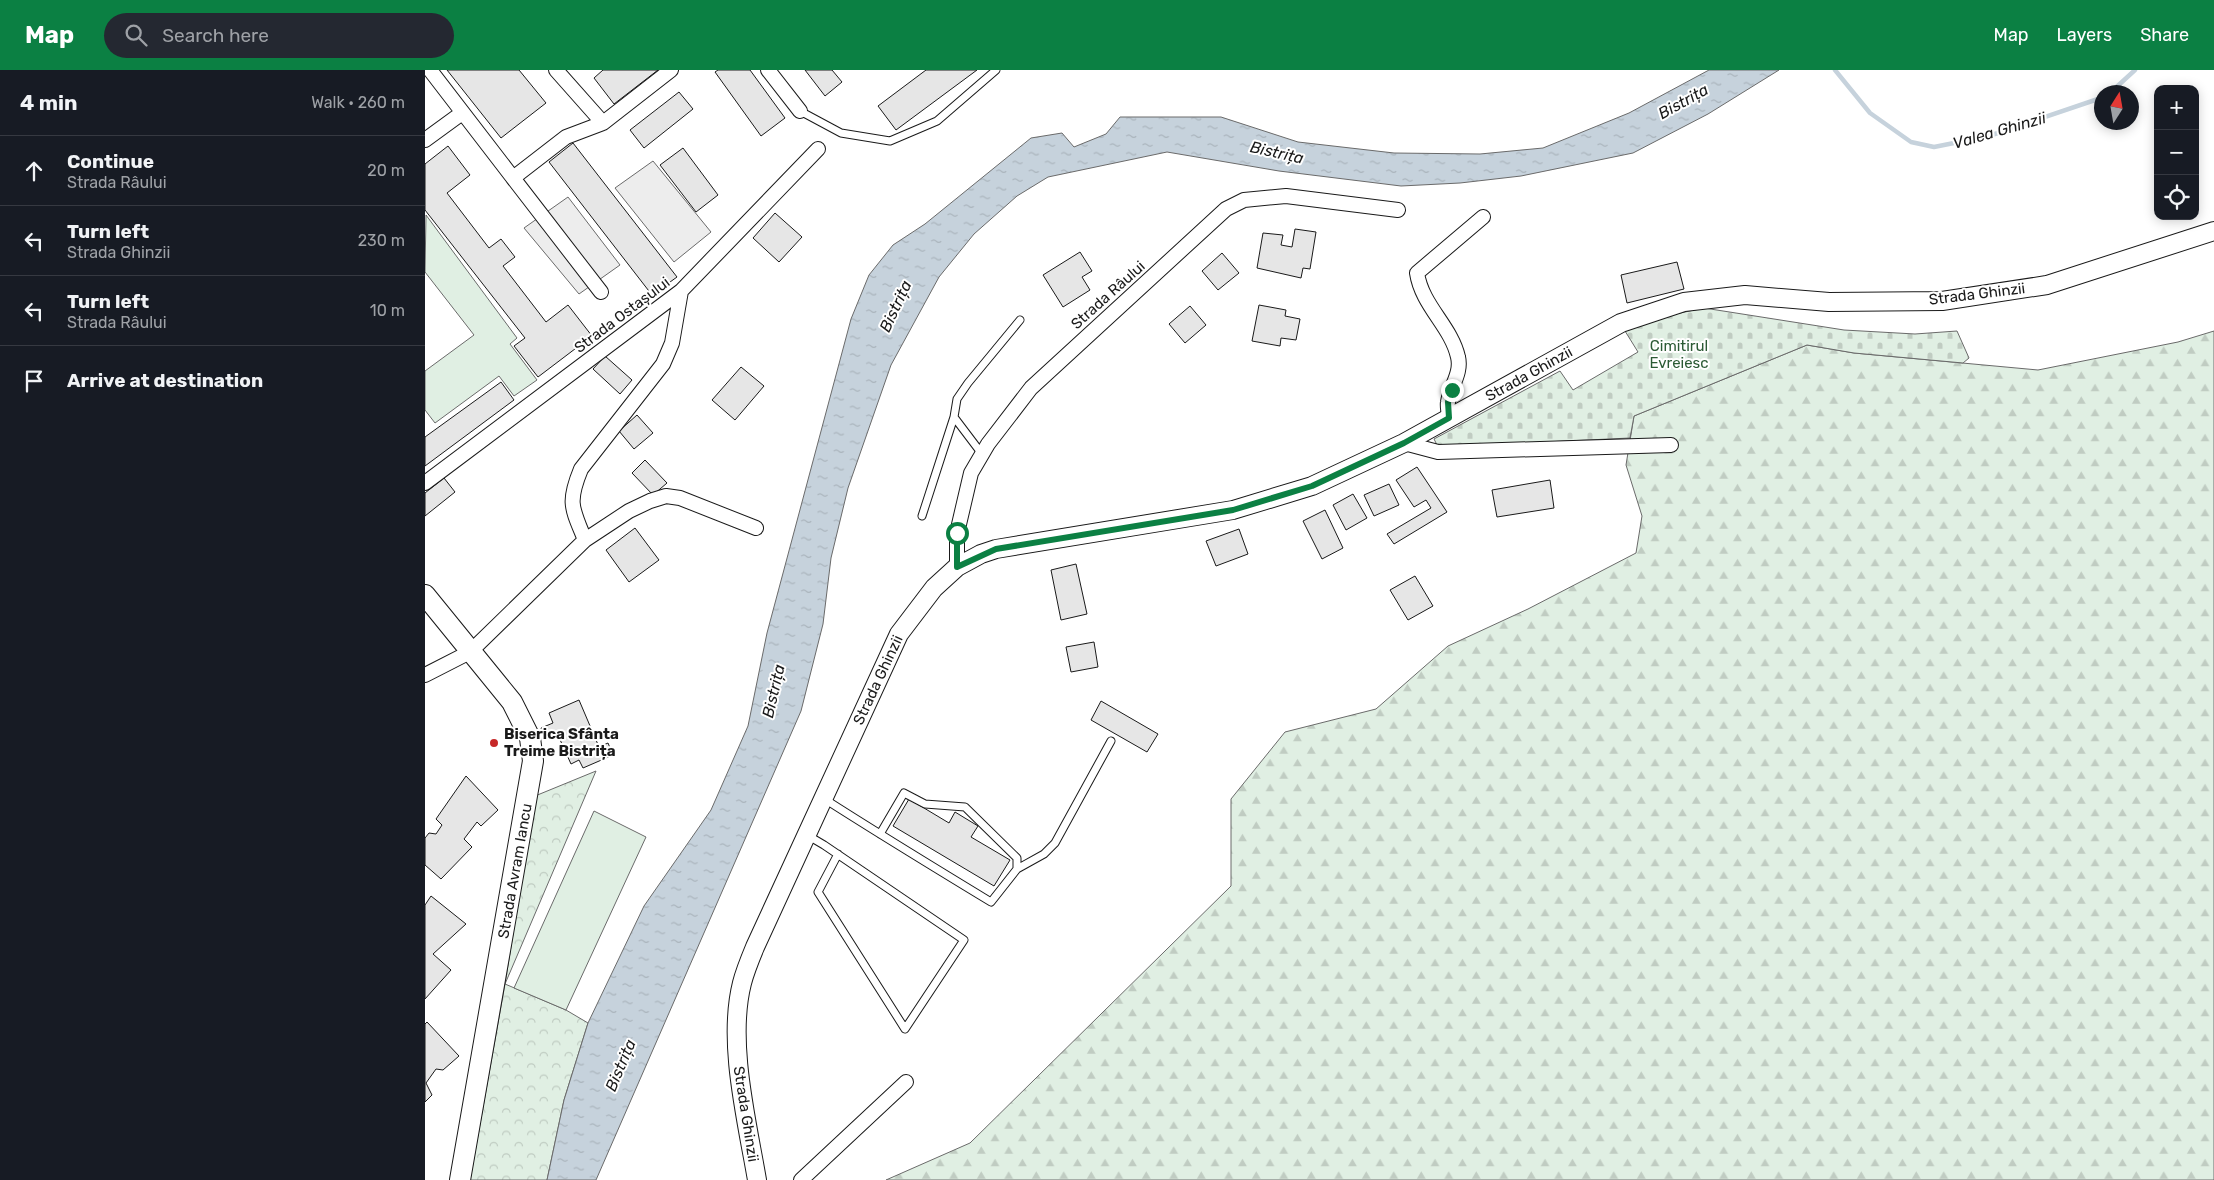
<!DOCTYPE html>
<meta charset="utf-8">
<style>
:root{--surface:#171b24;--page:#242831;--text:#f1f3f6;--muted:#9ea1a6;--line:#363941;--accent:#0b8043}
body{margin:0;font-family:Rubik,sans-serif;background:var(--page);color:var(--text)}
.controls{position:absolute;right:15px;top:15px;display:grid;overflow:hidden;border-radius:10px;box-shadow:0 2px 12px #0003}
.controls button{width:45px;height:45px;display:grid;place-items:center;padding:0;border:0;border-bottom:1px solid var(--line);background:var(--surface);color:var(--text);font:25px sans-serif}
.compass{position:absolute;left:1669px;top:15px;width:45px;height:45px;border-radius:50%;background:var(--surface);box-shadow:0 2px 12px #0003;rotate:11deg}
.stop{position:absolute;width:15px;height:15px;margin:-11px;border:4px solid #0b8043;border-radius:50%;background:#fff}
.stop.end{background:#0b8043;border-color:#fff;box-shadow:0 1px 5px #0008}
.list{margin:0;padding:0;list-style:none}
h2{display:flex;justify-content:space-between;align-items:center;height:65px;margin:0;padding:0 20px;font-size:21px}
h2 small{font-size:16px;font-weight:400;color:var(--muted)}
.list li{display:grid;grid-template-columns:32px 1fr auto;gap:15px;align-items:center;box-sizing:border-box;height:70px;padding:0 20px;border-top:1px solid var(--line)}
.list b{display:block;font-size:19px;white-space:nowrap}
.list p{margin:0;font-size:16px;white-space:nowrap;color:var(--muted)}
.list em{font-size:16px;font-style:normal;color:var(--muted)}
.icon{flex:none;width:28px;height:28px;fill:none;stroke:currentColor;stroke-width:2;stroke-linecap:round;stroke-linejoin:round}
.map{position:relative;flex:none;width:1789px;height:1110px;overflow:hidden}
header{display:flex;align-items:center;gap:30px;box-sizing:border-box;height:70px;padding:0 25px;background:var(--accent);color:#fff}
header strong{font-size:24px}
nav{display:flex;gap:28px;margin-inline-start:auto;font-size:18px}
.search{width:350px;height:45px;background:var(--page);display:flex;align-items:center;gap:12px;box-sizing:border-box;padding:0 18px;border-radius:28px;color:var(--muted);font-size:19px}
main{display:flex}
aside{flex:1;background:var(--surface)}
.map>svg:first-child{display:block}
.forest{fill:url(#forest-firs);stroke:#6a6a6a}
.cemetery{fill:url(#cemetery-stones);stroke:#6a6a6a}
.park{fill:url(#park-crowns);stroke:#6a6a6a}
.garden{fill:#e0efe3;stroke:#6a6a6a}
.parking{fill:#ededed;stroke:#6a6a6a}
.water{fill:url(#water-ripples);stroke:#6a6a6a}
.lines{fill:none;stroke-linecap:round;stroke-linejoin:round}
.stream{stroke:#c6d2dc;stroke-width:4.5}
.building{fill:#e6e6e6;stroke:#1a1a1a}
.service-casing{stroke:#1a1a1a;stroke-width:9}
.minor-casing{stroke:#1a1a1a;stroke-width:16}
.tertiary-casing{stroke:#1a1a1a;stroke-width:20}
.secondary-casing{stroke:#1a1a1a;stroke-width:22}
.service{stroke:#fff;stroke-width:7}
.minor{stroke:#fff;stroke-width:14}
.tertiary{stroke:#fff;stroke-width:18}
.secondary{stroke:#fff;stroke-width:20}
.route{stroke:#0b8043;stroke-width:6}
.poi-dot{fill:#c62828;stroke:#fff;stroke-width:2}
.labels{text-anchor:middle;stroke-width:4;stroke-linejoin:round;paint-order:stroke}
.street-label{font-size:15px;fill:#1a1a1a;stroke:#fff}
.park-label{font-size:15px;fill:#2b5a34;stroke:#fff}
.poi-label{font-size:15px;font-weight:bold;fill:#1a1a1a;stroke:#fff;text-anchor:start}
.water-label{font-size:16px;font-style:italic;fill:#1a1a1a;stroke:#fff}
</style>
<header>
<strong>Map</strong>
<div class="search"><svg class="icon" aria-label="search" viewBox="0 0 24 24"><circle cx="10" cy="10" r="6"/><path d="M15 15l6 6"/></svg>Search here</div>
<nav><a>Map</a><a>Layers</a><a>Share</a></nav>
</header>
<main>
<aside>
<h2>4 min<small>Walk · 260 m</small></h2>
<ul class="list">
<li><svg class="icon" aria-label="ahead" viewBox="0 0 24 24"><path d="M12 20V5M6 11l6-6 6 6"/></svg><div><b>Continue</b><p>Strada Râului</p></div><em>20 m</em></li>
<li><svg class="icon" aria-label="left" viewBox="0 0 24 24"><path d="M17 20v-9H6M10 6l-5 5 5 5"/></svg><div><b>Turn left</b><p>Strada Ghinzii</p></div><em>230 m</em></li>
<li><svg class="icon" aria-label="left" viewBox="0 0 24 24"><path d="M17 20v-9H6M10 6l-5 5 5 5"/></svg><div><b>Turn left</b><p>Strada Râului</p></div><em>10 m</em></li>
<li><svg class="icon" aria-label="arrive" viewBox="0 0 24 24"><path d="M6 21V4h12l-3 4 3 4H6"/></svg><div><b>Arrive at destination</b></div></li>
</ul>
</aside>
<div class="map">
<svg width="1789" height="1110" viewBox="0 0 1789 1110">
<defs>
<pattern id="forest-firs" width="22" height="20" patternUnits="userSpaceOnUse" patternTransform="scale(1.25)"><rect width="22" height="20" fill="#e0efe3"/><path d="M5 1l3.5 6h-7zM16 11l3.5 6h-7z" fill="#c0ccc2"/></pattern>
<pattern id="cemetery-stones" width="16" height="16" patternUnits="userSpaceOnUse" patternTransform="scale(1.25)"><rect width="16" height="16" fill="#e0efe3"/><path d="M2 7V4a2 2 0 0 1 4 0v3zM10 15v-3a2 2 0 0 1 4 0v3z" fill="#c0ccc2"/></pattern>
<pattern id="park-crowns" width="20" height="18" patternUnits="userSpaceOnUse" patternTransform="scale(1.25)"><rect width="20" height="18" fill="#e0efe3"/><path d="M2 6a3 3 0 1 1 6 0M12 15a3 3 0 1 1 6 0" fill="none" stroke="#c0ccc2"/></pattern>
<pattern id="water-ripples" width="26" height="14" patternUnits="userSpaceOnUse" patternTransform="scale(1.25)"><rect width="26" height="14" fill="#c6d2dc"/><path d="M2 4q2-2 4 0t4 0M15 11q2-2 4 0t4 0" fill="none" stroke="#aab4bc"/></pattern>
</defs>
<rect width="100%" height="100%" fill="#fff"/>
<!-- forest -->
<path class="forest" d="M 1789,261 L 1789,1110 L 461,1110 L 545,1073 L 806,816 L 806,729 L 860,662 L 951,639 L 1023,576 L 1103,539 L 1211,483 L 1217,446 L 1201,395 L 1209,346 L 1382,275 L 1429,283 L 1613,300 L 1753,272 Z"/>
<!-- cemetery -->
<path class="cemetery" d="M 1279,238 L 1419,260 L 1490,264 L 1532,261 L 1544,288 L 1538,293 L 1429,283 L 1382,275 L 1209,346 L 1205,368 L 1013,377 L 1009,369 L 1135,301 L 1148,320 L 1213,282 L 1200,261 L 1231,248 Z"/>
<!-- park -->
<path class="park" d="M 171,701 L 80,914 L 141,940 L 163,953 L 139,1030 L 122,1110 L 45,1110 L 80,914 L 110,726 Z"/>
<!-- garden -->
<path class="garden" d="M 1,145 L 92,268 L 85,274 L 112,310 L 89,326 L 74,306 L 10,353 L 0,340 L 0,301 L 49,265 L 0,202 Z
M 169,741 L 221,767 L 141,940 L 89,918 Z"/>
<!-- parking -->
<path class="parking" d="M 228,91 L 286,162 L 249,192 L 190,118 Z
M 143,127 L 195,195 L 154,224 L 99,158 Z"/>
<!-- water -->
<path class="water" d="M 1284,0 L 1354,0 L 1283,44 L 1208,83 L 1096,106 L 1035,113 L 976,116 L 854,101 L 742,82 L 623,107 L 592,126 L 549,164 L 514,207 L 466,295 L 423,418 L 406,488 L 398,554 L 376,641 L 171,1110 L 122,1110 L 139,1030 L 163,953 L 219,836 L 286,740 L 323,656 L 342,563 L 426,249 L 444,205 L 468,175 L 500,154 L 606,68 L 637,63 L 649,77 L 681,64 L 695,47 L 796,47 L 873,72 L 969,83 L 1055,84 L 1118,78 L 1204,43 Z"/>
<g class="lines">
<!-- stream -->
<path class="stream" d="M 1410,0 L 1445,43 L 1486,72 L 1509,77 L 1564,66 L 1676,28
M 1686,22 L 1710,0"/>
</g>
<!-- building -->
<path class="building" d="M 22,0 L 94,0 L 121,33 L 76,68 Z
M 178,0 L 233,0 L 189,34 L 169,8 Z
M 293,0 L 325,0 L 360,48 L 336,66 L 290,2 Z
M 380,0 L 407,0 L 417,12 L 400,26 Z
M 501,0 L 552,0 L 471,60 L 453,36 Z
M 254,22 L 268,39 L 219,78 L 205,60 Z
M 148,73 L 252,207 L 227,225 L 124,92 Z
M 23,76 L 45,105 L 22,123 L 64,178 L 76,169 L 90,187 L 78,196 L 121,252 L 143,235 L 167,266 L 113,307 L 89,276 L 100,268 L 0,140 L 0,94 Z
M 258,78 L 293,125 L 271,142 L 235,95 Z
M 350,143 L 377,167 L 354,192 L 328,168 Z
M 870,159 L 891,162 L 885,199 L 878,198 L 876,208 L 832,198 L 838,163 L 858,165 L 856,175 L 867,177 Z
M 655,182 L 667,201 L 657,207 L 665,220 L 638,237 L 618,205 Z
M 797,183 L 814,203 L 793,220 L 777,201 Z
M 1252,192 L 1259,219 L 1202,233 L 1196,205 Z
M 834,235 L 861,240 L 860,246 L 875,249 L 871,270 L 856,268 L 855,276 L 827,271 Z
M 765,236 L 781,255 L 760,273 L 744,254 Z
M 180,286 L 207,310 L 195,324 L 168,299 Z
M 316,297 L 339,316 L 310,350 L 287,330 Z
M 76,312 L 89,330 L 0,396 L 0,367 Z
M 212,345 L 228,363 L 209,379 L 194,361 Z
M 220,390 L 242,413 L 228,425 L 207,403 Z
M 992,397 L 1022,442 L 969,474 L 962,464 L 1006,438 L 1001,430 L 989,437 L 971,410 Z
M 19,408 L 30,422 L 0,446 L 0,423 Z
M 1125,410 L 1129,438 L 1072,447 L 1067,420 Z
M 964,414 L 974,435 L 949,446 L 939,425 Z
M 928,424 L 942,448 L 921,460 L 908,435 Z
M 900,440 L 918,478 L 897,489 L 878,451 Z
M 210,458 L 234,490 L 204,512 L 181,480 Z
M 814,459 L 823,484 L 791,496 L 781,471 Z
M 651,494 L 662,544 L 636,550 L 626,500 Z
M 990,506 L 1008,536 L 983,550 L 965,520 Z
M 669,572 L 673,597 L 646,602 L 641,577 Z
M 154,630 L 174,677 L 183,673 L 188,685 L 158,698 L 154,690 L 146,694 L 132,663 L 120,668 L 116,658 L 128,653 L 124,643 Z
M 676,631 L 733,664 L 722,682 L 666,650 Z
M 41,706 L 73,740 L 56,756 L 52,752 L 39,769 L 47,777 L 16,809 L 0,795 L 0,768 L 4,763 L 11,764 L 17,755 L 11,749 Z
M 484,729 L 524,753 L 530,742 L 553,756 L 546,767 L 585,790 L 569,816 L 468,756 Z
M 6,826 L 41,854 L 8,884 L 26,900 L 0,929 L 0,835 Z
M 2,952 L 34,986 L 18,1000 L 11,999 L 1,1013 L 7,1025 L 0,1032 L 0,954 Z"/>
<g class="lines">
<!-- service casing -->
<g class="service-casing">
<path id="service" d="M 375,41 L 416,63 L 465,71 L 512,51 L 571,0
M 557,384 L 529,347 L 532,329 L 543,313 L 595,250
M 497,446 L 529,347
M 398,728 C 454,764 510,798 566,832 L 592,799 L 592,788 L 540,737 L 500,734 L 479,723 L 455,764
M 382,765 L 399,775 L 539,870 L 480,959 L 393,822 L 413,784
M 592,799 L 619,784 L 630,773 L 686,671"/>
</g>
<!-- minor casing -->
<g class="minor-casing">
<path id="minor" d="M 5,0 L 88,108 L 141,67 L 178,53 L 246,0
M 131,0 L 178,53
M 343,0 L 375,41
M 0,70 L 37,43
M 88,108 L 176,222
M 1024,348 C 1024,343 1022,337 1023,332 C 1025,317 1037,303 1033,287 C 1026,256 997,236 992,203 L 1058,147
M 979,373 L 1013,382 L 1246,375
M 0,413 L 256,221 L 393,79
M 160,470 C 147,438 142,433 156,399 L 238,294 L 247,273 L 256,221
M 532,497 L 532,463 L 546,403 L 563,374 L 606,318 L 801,139 L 819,130 L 861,126 L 973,140
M 0,605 L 45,582 L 160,470 L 204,441 L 225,431 L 241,426 L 255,428 L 331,458
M 376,1110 L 481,1012"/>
</g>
<!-- tertiary casing -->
<g class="tertiary-casing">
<path id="tertiary" d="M 332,1110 C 322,1051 302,972 317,913 C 320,901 325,889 330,877 L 474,564 L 509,518 L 532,497 L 556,484 L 571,479 L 808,440 L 887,416 L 979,373 L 1196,253 L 1259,232 L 1320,225 L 1404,232 L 1517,231 L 1622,215 L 1789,161"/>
</g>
<!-- secondary casing -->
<g class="secondary-casing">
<path id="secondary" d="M 0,525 L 87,632 L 105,668 L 108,691 L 35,1110"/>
</g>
<!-- service -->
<use href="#service" class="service"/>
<!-- minor -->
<use href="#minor" class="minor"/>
<!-- tertiary -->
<use href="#tertiary" class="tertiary"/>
<!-- secondary -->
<use href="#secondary" class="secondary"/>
</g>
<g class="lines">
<!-- route -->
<path class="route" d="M 532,463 L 532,497 L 571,479 L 808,440 L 887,416 L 979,373 L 1024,348 L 1023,332 L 1027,320"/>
</g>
<!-- markers -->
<circle class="poi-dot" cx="69" cy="673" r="5"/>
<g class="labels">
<!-- street labels -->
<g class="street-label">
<text transform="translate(1552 224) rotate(-7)" y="5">Strada Ghinzii</text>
<text transform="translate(683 225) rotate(-42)" y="5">Strada Râului</text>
<text transform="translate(197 245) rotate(-37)" y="5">Strada Ostașului</text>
<text transform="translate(1104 304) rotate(-29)" y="5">Strada Ghinzii</text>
<text transform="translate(453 610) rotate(-65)" y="5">Strada Ghinzii</text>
<text transform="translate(90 801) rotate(-80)" y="5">Strada Avram Iancu</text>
<text transform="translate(321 1044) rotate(81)" y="5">Strada Ghinzii</text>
</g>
<!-- park labels -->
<g class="park-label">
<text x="1254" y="281">Cimitirul<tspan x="1254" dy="17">Evreiesc</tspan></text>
</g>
<!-- poi labels -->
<g class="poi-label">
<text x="79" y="669">Biserica Sfânta<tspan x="79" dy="17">Treime Bistrița</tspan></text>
</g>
<!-- water labels -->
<g class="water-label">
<text transform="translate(1258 31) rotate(-29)" y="6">Bistrița</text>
<text transform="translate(1574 60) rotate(-16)" y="6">Valea Ghinzii</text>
<text transform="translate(852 82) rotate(13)" y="6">Bistrița</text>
<text transform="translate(470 236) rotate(-65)" y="6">Bistrița</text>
<text transform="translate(348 621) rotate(-77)" y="6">Bistrița</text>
<text transform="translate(195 995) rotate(-67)" y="6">Bistrița</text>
</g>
</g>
</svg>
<div class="controls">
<button>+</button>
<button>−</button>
<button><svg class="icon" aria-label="locate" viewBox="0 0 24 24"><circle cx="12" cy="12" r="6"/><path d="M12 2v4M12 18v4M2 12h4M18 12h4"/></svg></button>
</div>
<svg class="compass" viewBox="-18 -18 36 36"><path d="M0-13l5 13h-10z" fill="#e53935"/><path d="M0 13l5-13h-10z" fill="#9ea1a6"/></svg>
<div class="stop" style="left:532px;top:463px"></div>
<div class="stop end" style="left:1027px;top:320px"></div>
</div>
</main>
